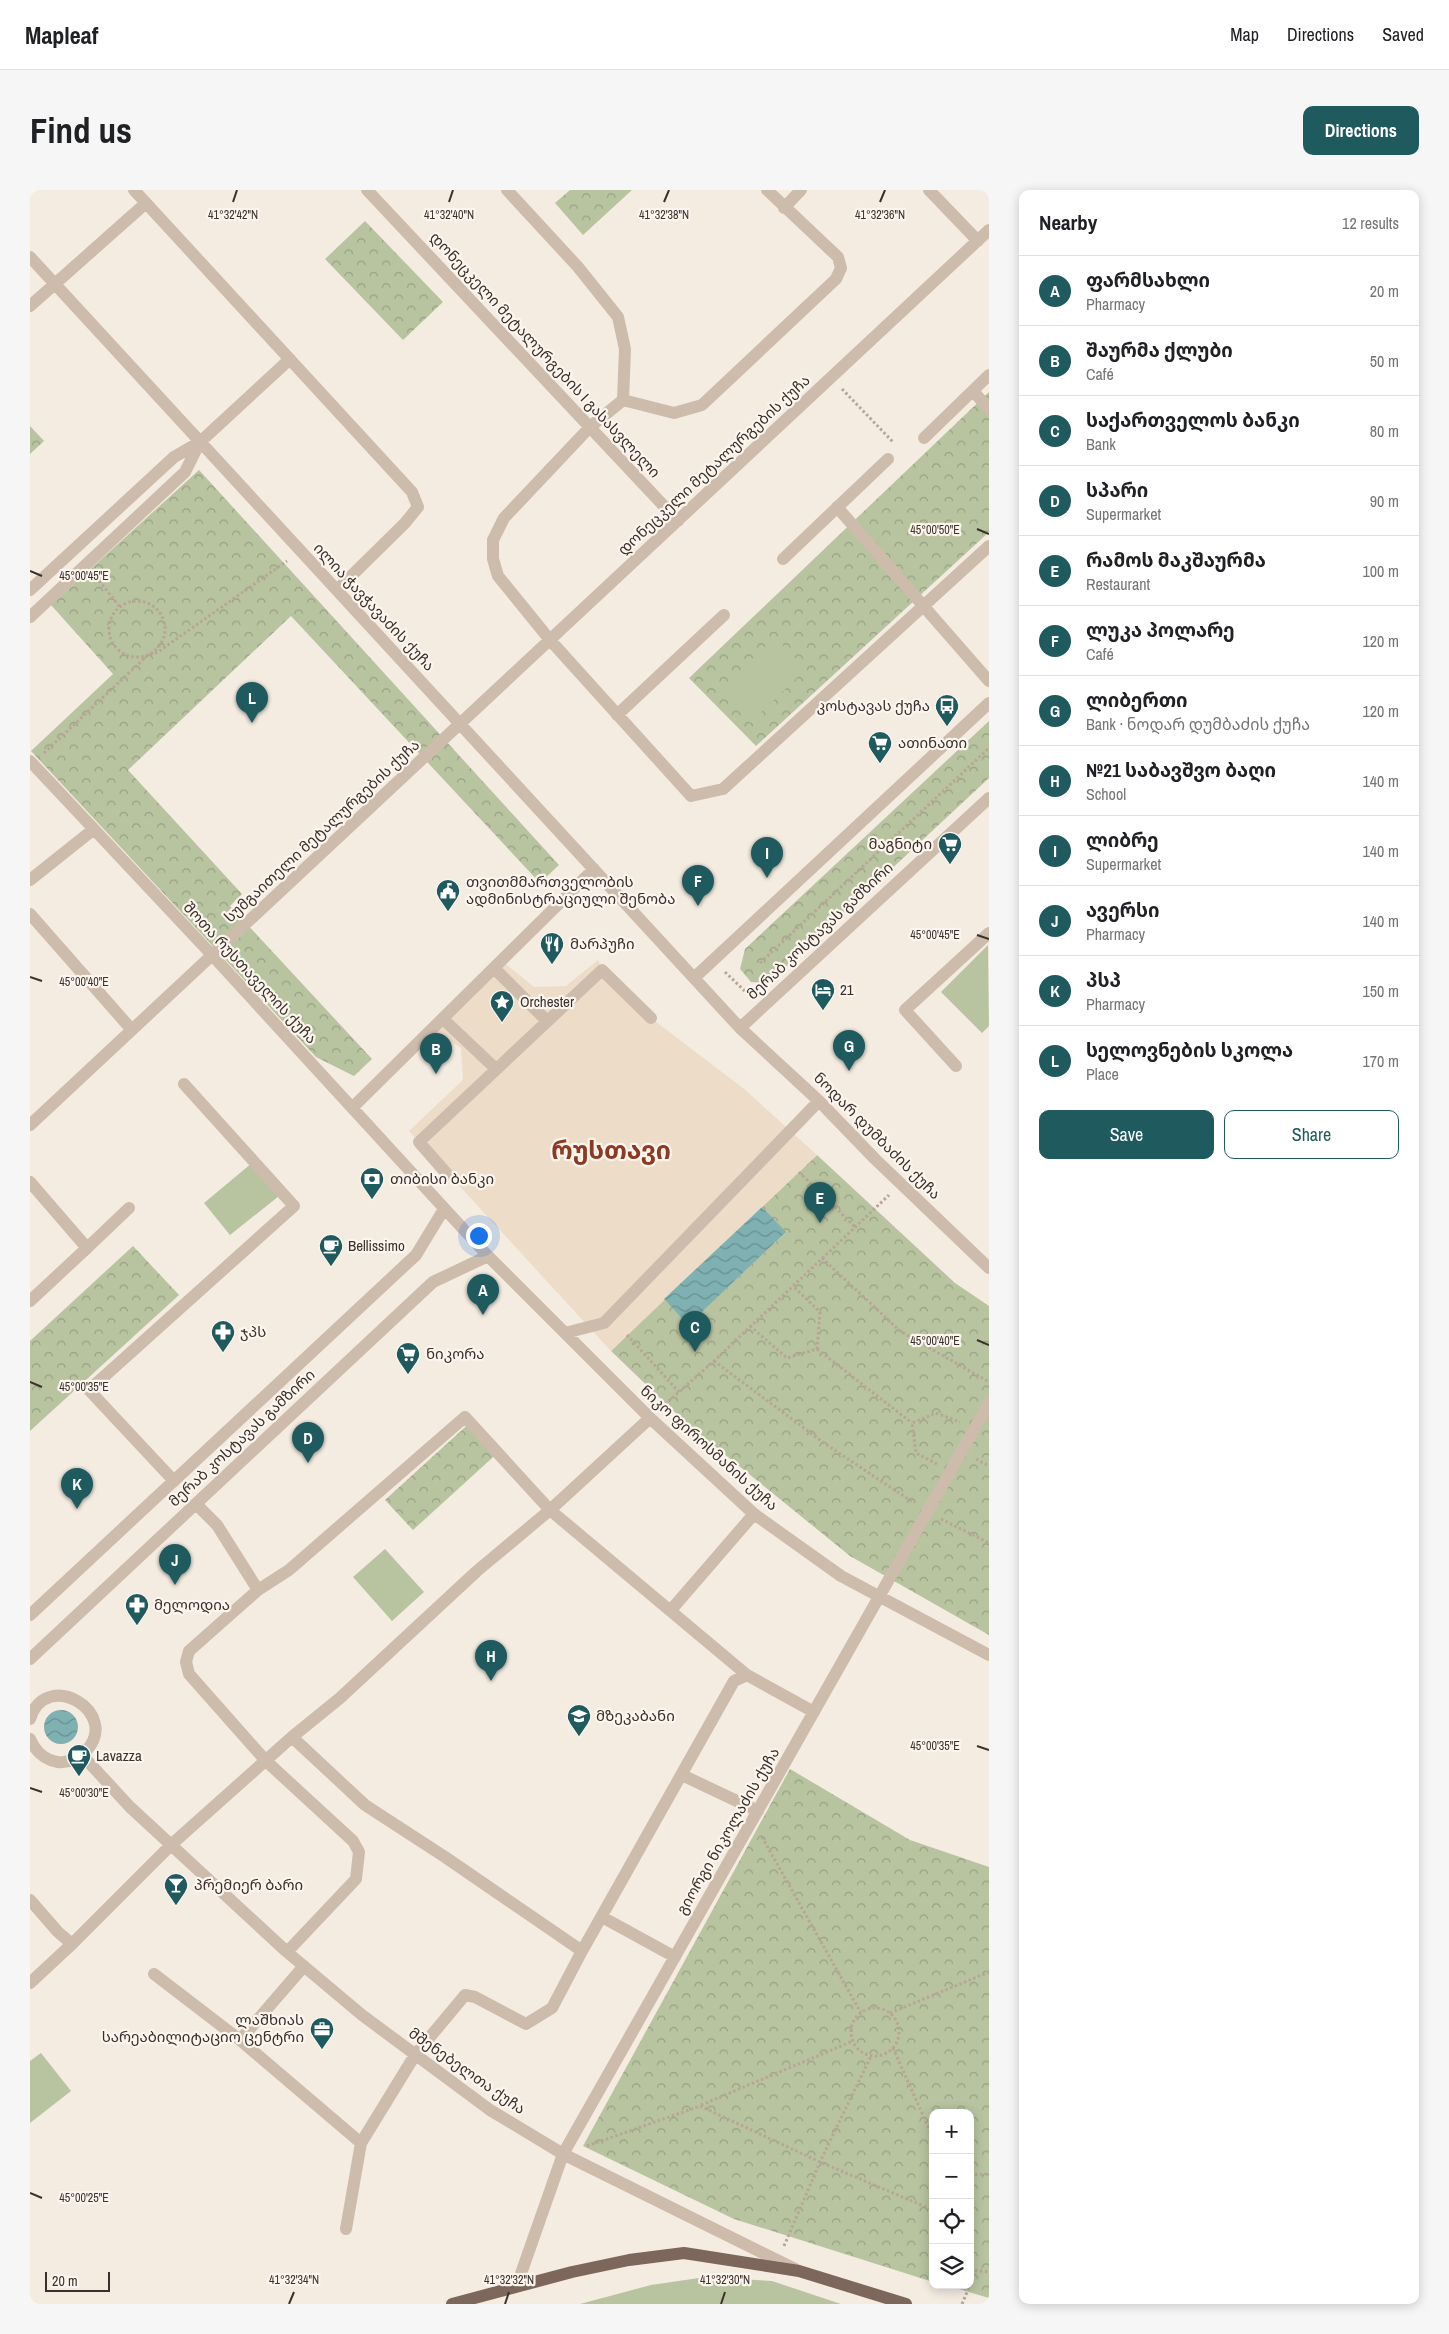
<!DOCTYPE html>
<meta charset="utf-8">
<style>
:root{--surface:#fff;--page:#f6f6f6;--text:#202124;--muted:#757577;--line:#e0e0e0;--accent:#1f5a5e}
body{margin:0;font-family:"Archivo Narrow","Noto Sans Georgian",sans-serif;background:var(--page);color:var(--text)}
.controls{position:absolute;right:15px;bottom:15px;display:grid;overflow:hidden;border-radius:10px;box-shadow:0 2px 12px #0003}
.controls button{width:45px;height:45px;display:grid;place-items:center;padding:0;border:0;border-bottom:1px solid var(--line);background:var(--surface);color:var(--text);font:25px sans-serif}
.scale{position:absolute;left:15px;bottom:12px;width:65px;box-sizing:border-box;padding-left:5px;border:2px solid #3b302b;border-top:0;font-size:14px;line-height:18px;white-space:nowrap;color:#3b302b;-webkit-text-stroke:4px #fbf5ee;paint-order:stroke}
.you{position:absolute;left:448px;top:1045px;width:18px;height:18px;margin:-12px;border:4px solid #fff;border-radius:50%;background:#1a73e8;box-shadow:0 0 0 8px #1a73e833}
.badge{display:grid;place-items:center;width:32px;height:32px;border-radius:50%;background:var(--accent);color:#fff;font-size:16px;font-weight:700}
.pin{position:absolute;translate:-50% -41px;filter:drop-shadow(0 1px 2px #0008)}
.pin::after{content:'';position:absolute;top:26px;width:18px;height:15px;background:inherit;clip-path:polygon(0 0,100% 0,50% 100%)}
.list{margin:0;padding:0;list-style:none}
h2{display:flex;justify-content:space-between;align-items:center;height:65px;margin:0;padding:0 20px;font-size:21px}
h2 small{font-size:16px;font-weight:400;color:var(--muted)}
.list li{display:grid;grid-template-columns:32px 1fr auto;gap:15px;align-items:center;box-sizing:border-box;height:70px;padding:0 20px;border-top:1px solid var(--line)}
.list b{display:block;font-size:19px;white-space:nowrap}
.list p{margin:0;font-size:16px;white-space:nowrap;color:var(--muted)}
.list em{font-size:16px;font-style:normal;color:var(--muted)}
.actions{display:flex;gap:10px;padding:15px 20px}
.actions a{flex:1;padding:11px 0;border:1px solid var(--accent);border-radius:10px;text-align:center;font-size:18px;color:var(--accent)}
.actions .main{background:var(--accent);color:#fff}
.icon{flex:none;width:28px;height:28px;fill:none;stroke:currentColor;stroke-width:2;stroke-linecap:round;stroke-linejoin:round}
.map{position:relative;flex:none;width:959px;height:2114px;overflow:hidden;border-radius:10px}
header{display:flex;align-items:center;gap:30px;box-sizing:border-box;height:70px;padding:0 25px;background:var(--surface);border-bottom:1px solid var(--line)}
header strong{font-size:24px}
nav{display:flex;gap:28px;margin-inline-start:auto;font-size:18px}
.intro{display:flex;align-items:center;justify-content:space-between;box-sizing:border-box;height:120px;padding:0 30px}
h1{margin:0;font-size:35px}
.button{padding:12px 22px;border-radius:10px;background:var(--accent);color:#fff;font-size:18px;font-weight:700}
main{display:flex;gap:30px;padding:0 30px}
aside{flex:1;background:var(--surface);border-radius:10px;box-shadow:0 2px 12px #0003}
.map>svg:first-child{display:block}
.forest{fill:url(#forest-crowns)}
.pitch{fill:#b8c4a0}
.plaza{fill:#ecdcc8}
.water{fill:url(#water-waves)}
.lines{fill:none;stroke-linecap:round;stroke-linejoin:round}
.path{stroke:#b9a596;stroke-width:3;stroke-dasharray:2.5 2.5;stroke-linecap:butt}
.minor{stroke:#cdbbac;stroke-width:12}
.major{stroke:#7d675c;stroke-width:12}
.ticks{fill:none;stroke:#3b302b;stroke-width:2}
.labels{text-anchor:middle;stroke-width:4.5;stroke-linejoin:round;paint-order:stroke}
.street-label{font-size:15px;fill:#3b302b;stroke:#fbf5ee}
.poi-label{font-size:15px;fill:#3b302b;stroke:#fbf5ee;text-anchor:start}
.town-label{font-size:25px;font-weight:bold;fill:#8c3b22;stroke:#fbf5ee}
.ticks-label{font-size:12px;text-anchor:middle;fill:#3b302b;stroke:#fbf5ee;stroke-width:4.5;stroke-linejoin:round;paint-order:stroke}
</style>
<header>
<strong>Mapleaf</strong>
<nav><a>Map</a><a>Directions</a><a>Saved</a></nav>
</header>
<div class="intro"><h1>Find us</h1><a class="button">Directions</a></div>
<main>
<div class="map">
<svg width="959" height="2114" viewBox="0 0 959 2114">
<defs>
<pattern id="forest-crowns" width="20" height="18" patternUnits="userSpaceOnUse" patternTransform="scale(1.25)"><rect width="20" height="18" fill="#b8c4a0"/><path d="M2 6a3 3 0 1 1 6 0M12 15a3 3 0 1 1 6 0" fill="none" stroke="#97a083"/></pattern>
<pattern id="water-waves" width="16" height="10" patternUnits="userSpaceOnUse" patternTransform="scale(1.25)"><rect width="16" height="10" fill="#7fb0b2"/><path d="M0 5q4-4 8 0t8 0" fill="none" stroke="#699091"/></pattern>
</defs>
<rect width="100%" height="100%" fill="#f4ebe1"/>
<!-- forest -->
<path class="forest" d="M 540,0 L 602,0 L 553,45 L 525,13 Z
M 335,31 L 413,112 L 373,150 L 295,69 Z
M 959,202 L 959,342 L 726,556 L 659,488 Z
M 0,236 L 14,251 L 0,264 Z
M 169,280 L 529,675 L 510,693 L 261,426 L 98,580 L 212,704 L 200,716 L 342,869 L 324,886 L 286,867 L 1,561 L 83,484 L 21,415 Z
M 959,531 L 959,588 L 739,793 L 721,792 L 710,779 L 715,759 Z
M 787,965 L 925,1093 L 959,1116 L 959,1445 L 820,1366 L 655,1232 L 581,1161 L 634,1109 L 658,1134 L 755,1043 L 732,1017 Z
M 103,1056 L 149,1105 L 0,1241 L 0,1151 Z
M 444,1229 L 472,1259 L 383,1340 L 355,1310 Z
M 760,1579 L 880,1650 L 959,1677 L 959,2108 L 915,2095 L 940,2095 L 940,1923 L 903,1923 L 903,2092 L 704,2029 L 553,1956 Z"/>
<!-- pitch -->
<path class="pitch" d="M 745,447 L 776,479 L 720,533 L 689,501 Z
M 958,755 L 959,836 L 952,843 L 911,802 Z
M 222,973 L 249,1006 L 200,1045 L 174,1013 Z
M 355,1359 L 394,1402 L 362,1431 L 323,1387 Z
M 11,1863 L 41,1901 L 0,1933 L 0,1871 Z
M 676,2087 L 742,2091 L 811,2114 L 550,2114 L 621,2095 Z"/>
<!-- plaza -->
<path class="plaza" d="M 568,770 L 572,780 L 621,828 L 714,899 L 787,965 L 581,1161 L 379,941 L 433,890 L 431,858 L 402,839 L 472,771 L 504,797 L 536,796 Z"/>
<!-- water -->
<path class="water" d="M 732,1017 L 756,1042 L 658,1135 L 634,1109 Z
M14 1537a17 17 0 1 1 34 0a17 17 0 1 1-34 0Z"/>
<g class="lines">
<!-- path -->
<path class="path" d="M 812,199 L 863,252
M 66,387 L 90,417
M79 439a28 28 0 1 1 56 0a28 28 0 1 1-56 0Z
M 14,563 L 118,465 L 128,462 L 257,371
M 730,773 L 959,558
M 695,782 L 721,807
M 769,982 L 825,1037
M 792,1068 L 870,1141 L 959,1192
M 720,1136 L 757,1168 L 787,1159 L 790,1122 L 763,1096
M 597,1145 L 649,1202
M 787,1159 L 882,1233
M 684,1171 L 794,1253 L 884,1313
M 631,1218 L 684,1171 L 859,1005
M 946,1269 L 959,1276
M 907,1274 L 886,1263 L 882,1233 L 906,1223 L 930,1232
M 911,1329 L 959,1353
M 732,1647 L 831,1823
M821 1842a24 24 0 1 1 48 0a24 24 0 1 1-48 0Z
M 860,1823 L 959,1782
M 863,1858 L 903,1948
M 671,1915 L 823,1851
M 557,1956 L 670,1916 L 790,1972 L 903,2020
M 940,1985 L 959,1984
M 754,2056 L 790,1972 L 841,1866
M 940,2080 L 959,2082
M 940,2095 L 946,2082
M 932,2114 L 940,2095"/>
<!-- minor -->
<path class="minor" d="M 104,0 L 382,302 L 388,317 L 375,333 L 307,400
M 337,0 L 648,331
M 477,0 L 548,77 L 588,127 L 595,159 L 593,210
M 737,0 L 808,67 L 811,78 L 806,89 L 672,215 L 644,223 L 593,210 L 560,237 L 474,328 L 463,350 L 463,369 L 468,386 L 520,450 L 661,606 L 693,599 L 959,356
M 899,0 L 948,51
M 754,18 L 771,0
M 0,67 L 710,838 L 789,911 L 845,969 L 959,1078
M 0,116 L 116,13
M 943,201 L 959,219
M 894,248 L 959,185
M 807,317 L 959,491
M 753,369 L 858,269
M 0,400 L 144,267 L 170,252 L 260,169
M 0,427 L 155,282 L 170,252
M 587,525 L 694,425
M 0,571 L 182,765 L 458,1066 L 620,1228 L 724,1324 L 811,1386 L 959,1465
M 0,690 L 64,639
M 0,724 L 102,840
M 464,778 L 517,831
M 664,788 L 959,513
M 413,829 L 466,879
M 710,838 L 959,608
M 926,876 L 875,820 L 959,743
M 322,918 L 564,679
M 0,935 L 959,40
M 417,984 L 389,952 L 572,780 L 621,828
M 0,992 L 57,1058 L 99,1018
M 0,1111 L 57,1058
M 535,1143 L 574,1133 L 789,911
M 144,1291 L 59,1200 L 264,1016 L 154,894
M 166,1314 L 187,1335 L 228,1400 L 159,1461 L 156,1472 L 159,1484 L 236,1571 L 323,1651 L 329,1662 L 326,1689 L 257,1762
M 228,1400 L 259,1380 L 435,1227 L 520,1320 L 717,1485
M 641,1420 L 724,1324
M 0,1425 L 386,1065 L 414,1019
M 0,1469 L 403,1092 L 458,1066
M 0,1529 C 16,1477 92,1523 56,1561 C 49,1568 39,1573 28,1572 C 14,1570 6,1562 0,1549
M 262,1547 L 335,1615 L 415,1667 L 552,1761
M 52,1565 L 100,1617 L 257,1762 L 332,1825 L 460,1920 L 533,1964 L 765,2079
M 652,1585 L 728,1621
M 0,1710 L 28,1742 L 42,1754 L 142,1654 L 262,1547 L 310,1508 L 447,1381 L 520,1320 L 620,1228
M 572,1727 L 645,1767
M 124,1784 L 210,1850 L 331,1953
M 0,1793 L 42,1754
M 210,1850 L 274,1776
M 316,2039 L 331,1953 L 385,1865 L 435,1805 L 445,1807 L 496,1834 L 522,1818 L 552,1761 L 704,1491 L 717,1485 L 784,1522
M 487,2095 L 533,1964 L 959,1213"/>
<!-- major -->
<path class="major" d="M 422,2114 L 542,2082 L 599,2070 L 654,2063 L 769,2081 L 876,2114"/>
</g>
<!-- ticks -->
<path class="ticks" d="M 203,12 L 207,0M 419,12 L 423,0M 634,12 L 639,0M 850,12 L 855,0M 947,339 L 959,344M 0,381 L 12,386M 947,745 L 959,749M 0,787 L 12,791M 947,1150 L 959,1155M 0,1192 L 12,1197M 947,1556 L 959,1560M 0,1598 L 12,1602M 0,2003 L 12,2008M 259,2114 L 264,2102M 475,2114 L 479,2102M 691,2114 L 695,2102"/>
<!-- icons -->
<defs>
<g id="bus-pin" transform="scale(1.25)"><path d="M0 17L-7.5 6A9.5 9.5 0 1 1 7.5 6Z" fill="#1f5a5e" stroke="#fbf5ee"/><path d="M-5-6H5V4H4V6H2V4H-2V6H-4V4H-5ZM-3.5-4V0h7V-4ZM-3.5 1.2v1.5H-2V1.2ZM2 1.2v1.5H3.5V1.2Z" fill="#fff"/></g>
<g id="supermarket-pin" transform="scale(1.25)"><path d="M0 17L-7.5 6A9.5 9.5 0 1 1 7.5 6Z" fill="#1f5a5e" stroke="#fbf5ee"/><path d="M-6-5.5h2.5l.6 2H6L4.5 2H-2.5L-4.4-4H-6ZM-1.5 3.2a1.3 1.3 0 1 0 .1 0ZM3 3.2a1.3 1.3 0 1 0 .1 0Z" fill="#fff"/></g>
<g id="civic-pin" transform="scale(1.25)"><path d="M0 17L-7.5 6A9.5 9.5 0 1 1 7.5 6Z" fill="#1f5a5e" stroke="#fbf5ee"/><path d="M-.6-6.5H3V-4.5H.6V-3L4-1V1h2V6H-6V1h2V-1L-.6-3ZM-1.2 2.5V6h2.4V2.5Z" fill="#fff"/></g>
<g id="restaurant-pin" transform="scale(1.25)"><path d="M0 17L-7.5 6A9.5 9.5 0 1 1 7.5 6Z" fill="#1f5a5e" stroke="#fbf5ee"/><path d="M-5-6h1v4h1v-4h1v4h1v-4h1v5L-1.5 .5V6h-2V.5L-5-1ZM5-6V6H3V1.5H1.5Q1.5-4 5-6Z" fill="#fff"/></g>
<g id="hotel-pin" transform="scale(1.25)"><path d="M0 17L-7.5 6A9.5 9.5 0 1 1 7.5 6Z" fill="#1f5a5e" stroke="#fbf5ee"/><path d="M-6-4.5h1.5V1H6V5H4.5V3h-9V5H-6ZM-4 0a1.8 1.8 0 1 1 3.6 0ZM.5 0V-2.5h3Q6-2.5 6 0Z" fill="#fff"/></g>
<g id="sight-pin" transform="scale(1.25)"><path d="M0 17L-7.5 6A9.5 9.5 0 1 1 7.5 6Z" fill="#1f5a5e" stroke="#fbf5ee"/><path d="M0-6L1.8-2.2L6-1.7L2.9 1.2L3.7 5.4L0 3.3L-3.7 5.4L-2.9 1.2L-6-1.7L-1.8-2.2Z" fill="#fff"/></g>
<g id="bank-pin" transform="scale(1.25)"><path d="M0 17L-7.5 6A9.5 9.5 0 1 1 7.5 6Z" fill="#1f5a5e" stroke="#fbf5ee"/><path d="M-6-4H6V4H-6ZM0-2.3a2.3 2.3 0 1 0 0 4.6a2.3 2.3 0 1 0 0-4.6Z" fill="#fff"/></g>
<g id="cafe-pin" transform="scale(1.25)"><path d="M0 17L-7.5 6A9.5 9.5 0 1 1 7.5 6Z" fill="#1f5a5e" stroke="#fbf5ee"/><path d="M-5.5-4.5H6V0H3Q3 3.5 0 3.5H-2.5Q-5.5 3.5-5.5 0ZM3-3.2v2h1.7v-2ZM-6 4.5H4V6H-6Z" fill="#fff"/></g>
<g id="pharmacy-pin" transform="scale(1.25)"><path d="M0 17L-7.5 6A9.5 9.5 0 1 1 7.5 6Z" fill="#1f5a5e" stroke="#fbf5ee"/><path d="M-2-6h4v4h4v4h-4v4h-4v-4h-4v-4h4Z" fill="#fff"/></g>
<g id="school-pin" transform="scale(1.25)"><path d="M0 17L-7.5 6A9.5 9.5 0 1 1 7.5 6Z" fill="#1f5a5e" stroke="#fbf5ee"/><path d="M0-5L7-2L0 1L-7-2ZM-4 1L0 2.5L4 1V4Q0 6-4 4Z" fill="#fff"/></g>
<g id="bar-pin" transform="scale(1.25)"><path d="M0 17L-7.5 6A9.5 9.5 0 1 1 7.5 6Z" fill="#1f5a5e" stroke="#fbf5ee"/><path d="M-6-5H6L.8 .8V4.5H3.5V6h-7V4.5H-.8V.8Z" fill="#fff"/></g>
<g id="office-pin" transform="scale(1.25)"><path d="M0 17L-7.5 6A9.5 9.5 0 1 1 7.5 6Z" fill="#1f5a5e" stroke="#fbf5ee"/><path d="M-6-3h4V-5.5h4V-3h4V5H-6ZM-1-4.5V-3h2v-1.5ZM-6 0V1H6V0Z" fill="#fff"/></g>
</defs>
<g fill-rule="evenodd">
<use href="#bus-pin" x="917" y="516"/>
<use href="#supermarket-pin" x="850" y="553"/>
<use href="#supermarket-pin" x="920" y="654"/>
<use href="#civic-pin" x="418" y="701"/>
<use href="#restaurant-pin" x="522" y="754"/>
<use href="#hotel-pin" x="793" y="800"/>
<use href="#sight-pin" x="472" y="812"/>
<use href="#bank-pin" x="342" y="989"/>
<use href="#cafe-pin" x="301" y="1056"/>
<use href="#pharmacy-pin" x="193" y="1142"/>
<use href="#supermarket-pin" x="378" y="1164"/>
<use href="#pharmacy-pin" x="107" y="1415"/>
<use href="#school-pin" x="549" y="1526"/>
<use href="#cafe-pin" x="49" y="1566"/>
<use href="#bar-pin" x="146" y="1695"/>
<use href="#office-pin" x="292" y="1839"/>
</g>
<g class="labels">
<!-- street labels -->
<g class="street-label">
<text transform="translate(515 165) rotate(47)" y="5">დონეცკელი მეტალურგების I გასასვლელი</text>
<text transform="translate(684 275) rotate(-43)" y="5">დონეცკელი მეტალურგების ქუჩა</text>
<text transform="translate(344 417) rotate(47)" y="5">ილია ჭავჭავაძის ქუჩა</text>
<text transform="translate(292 641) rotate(-43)" y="5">სუმგაითელი მეტალურგების ქუჩა</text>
<text transform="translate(790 741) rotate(-43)" y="5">მერაბ კოსტავას გამზირი</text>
<text transform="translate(220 783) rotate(47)" y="5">შოთა რუსთაველის ქუჩა</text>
<text transform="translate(847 946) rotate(45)" y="5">ნოდარ დუმბაძის ქუჩა</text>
<text transform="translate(212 1248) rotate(-43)" y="5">მერაბ კოსტავას გამზირი</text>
<text transform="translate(679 1258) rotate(42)" y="5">ნიკო ფიროსმანის ქუჩა</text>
<text transform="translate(698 1641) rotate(-60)" y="5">გიორგი ნიკოლაძის ქუჩა</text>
<text transform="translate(437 1881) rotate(35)" y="5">მშენებელთა ქუჩა</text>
</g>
<!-- poi labels -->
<g class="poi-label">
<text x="900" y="521" text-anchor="end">კოსტავას ქუჩა</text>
<text x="868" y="558">ათინათი</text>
<text x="902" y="659" text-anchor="end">მაგნიტი</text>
<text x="436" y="697">თვითმმართველობის<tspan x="436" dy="17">ადმინისტრაციული შენობა</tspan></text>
<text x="540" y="759">მარპუჩი</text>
<text x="810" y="805">21</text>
<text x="490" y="817">Orchester</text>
<text x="360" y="994">თიბისი ბანკი</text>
<text x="318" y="1061">Bellissimo</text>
<text x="210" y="1147">ჯპს</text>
<text x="396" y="1169">ნიკორა</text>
<text x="124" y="1420">მელოდია</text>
<text x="566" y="1531">მზეკაბანი</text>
<text x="66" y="1571">Lavazza</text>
<text x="164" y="1700">პრემიერ ბარი</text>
<text x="274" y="1835" text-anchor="end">ლაშხიას<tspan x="274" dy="17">სარეაბილიტაციო ცენტრი</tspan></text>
</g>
<!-- town labels -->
<g class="town-label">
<text x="581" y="969">რუსთავი</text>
</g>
</g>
<g class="ticks-label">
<text x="634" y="29">41°32'38"N</text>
<text x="203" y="29">41°32'42"N</text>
<text x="419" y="29">41°32'40"N</text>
<text x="850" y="29">41°32'36"N</text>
<text x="905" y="344">45°00'50"E</text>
<text x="54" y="390">45°00'45"E</text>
<text x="905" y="749">45°00'45"E</text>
<text x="54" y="796">45°00'40"E</text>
<text x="905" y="1155">45°00'40"E</text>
<text x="54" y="1201">45°00'35"E</text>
<text x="905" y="1560">45°00'35"E</text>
<text x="54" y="1607">45°00'30"E</text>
<text x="54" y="2012">45°00'25"E</text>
<text x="264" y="2094">41°32'34"N</text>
<text x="479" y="2094">41°32'32"N</text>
<text x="695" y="2094">41°32'30"N</text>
</g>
</svg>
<div class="controls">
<button>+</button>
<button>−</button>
<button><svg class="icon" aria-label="locate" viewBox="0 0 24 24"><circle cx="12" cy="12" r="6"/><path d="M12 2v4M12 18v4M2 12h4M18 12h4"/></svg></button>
<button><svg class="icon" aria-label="layers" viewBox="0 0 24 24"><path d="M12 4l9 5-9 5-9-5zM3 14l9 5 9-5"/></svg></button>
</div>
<div class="scale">20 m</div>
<div class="you"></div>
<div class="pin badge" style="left:453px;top:1125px">A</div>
<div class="pin badge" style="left:406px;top:884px">B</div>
<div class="pin badge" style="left:665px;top:1162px">C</div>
<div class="pin badge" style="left:278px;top:1273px">D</div>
<div class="pin badge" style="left:790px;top:1033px">E</div>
<div class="pin badge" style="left:668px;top:716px">F</div>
<div class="pin badge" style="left:819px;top:881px">G</div>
<div class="pin badge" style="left:461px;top:1491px">H</div>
<div class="pin badge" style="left:737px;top:688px">I</div>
<div class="pin badge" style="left:145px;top:1395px">J</div>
<div class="pin badge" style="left:47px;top:1319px">K</div>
<div class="pin badge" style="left:222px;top:533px">L</div>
</div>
<aside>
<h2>Nearby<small>12 results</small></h2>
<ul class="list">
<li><span class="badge">A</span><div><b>ფარმსახლი</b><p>Pharmacy</p></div><em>20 m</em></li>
<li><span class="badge">B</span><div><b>შაურმა ქლუბი</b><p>Café</p></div><em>50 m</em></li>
<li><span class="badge">C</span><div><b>საქართველოს ბანკი</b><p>Bank</p></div><em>80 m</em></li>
<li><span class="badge">D</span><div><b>სპარი</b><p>Supermarket</p></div><em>90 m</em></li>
<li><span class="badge">E</span><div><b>რამოს მაკშაურმა</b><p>Restaurant</p></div><em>100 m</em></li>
<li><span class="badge">F</span><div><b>ლუკა პოლარე</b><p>Café</p></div><em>120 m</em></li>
<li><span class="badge">G</span><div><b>ლიბერთი</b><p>Bank · ნოდარ დუმბაძის ქუჩა</p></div><em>120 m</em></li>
<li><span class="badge">H</span><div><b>№21 საბავშვო ბაღი</b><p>School</p></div><em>140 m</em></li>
<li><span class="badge">I</span><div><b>ლიბრე</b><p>Supermarket</p></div><em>140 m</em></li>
<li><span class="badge">J</span><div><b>ავერსი</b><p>Pharmacy</p></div><em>140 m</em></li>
<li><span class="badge">K</span><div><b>პსპ</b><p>Pharmacy</p></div><em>150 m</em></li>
<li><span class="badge">L</span><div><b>სელოვნების სკოლა</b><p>Place</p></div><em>170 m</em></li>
</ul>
<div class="actions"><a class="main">Save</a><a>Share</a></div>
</aside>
</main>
